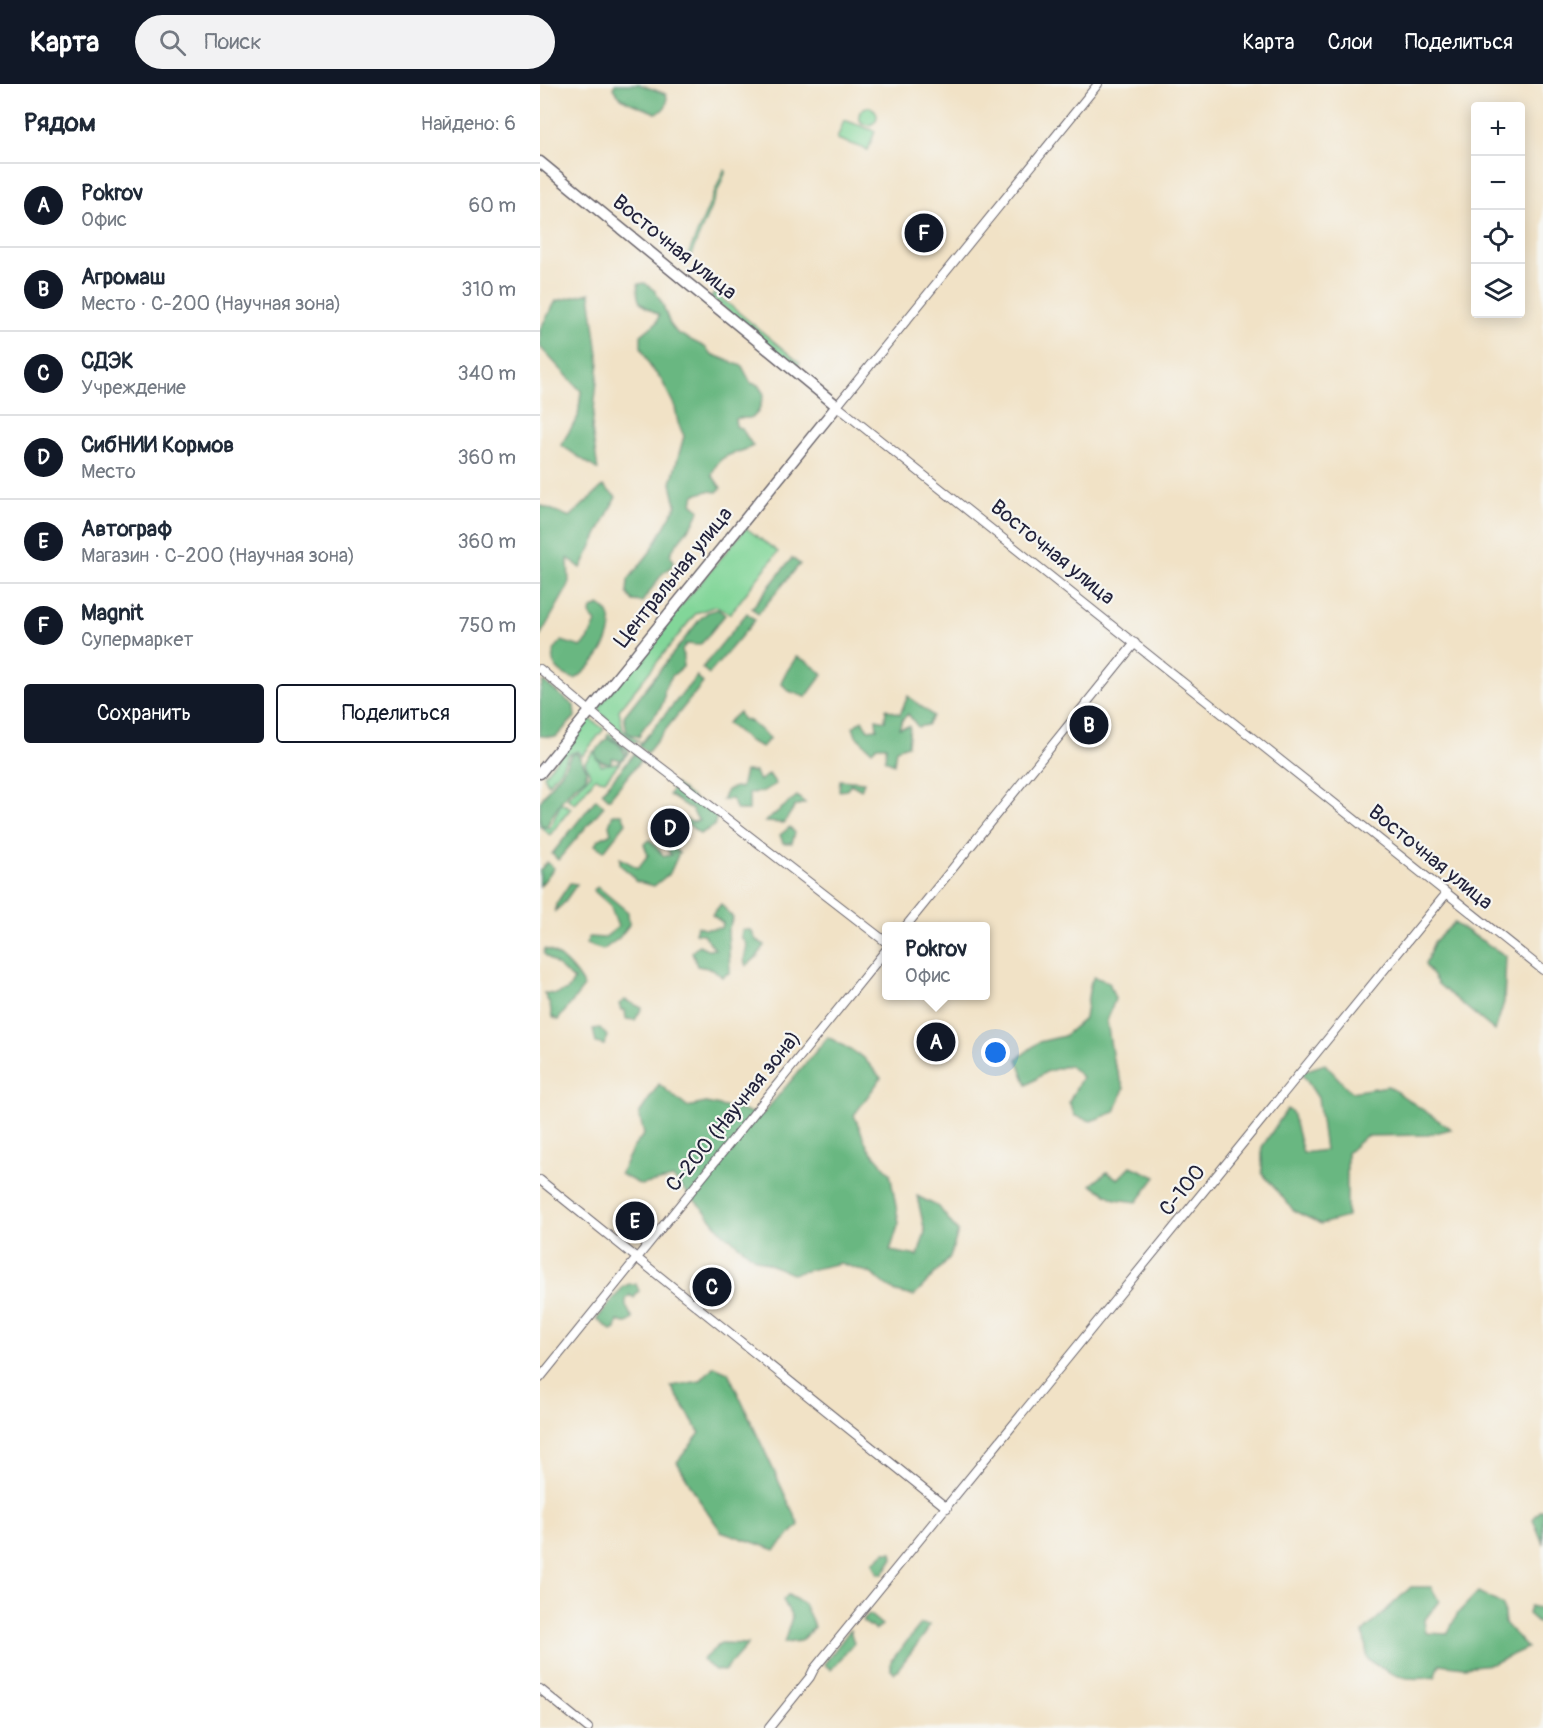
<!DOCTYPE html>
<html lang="ru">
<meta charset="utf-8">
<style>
:root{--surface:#fff;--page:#f2f2f3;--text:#1f2937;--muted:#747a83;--line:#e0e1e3;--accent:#111827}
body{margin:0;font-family:Pangolin,sans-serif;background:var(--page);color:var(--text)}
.controls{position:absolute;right:18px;top:18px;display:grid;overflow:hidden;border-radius:6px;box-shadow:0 3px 15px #0003}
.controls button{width:54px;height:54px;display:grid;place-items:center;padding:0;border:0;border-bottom:2px solid var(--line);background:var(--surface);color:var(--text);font:30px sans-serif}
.you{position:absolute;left:456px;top:969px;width:21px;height:21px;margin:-15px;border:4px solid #fff;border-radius:50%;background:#1a73e8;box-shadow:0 0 0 9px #1a73e833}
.badge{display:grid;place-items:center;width:39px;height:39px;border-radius:50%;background:var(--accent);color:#fff;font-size:20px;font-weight:700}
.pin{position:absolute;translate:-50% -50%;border:3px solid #fff;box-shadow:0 2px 6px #0006}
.popup{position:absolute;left:342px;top:838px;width:108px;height:78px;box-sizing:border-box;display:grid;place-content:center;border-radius:6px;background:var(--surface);filter:drop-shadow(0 2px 4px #0005);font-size:20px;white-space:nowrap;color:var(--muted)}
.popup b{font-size:22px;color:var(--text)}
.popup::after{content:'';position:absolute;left:50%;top:100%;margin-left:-12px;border:12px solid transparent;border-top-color:var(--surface)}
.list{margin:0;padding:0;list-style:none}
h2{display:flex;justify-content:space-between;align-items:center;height:78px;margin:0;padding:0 24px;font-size:26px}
h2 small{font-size:20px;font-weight:400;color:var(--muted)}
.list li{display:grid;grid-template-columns:39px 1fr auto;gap:18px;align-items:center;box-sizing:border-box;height:84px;padding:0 24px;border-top:2px solid var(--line)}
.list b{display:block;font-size:22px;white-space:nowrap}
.list p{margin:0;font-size:20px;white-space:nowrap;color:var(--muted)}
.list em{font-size:20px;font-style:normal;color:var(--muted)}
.actions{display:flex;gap:12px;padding:18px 24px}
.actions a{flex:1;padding:14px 0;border:2px solid var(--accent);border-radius:6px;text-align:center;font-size:21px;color:var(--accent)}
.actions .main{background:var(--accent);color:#fff}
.icon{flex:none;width:33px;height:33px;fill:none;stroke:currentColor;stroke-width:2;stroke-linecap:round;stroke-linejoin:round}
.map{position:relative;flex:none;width:1003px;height:1644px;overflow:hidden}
header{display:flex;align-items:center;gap:36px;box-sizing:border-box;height:84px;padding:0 30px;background:var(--accent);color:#fff}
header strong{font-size:28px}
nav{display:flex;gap:33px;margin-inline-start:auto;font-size:21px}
.search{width:420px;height:54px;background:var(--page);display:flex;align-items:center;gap:15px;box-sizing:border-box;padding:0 21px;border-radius:33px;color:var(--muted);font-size:22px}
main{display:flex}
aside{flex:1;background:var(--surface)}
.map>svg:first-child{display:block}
.green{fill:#82d699;stroke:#527c6a;stroke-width:1.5}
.forest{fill:#69b781;stroke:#466c5e;stroke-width:1.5}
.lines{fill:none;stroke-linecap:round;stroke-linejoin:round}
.minor-casing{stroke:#6a656c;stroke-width:10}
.secondary-casing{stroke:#6a656c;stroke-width:13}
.minor{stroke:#fff;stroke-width:8}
.secondary{stroke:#fff;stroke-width:10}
.labels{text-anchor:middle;stroke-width:4.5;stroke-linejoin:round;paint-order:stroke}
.street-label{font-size:21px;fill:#22223b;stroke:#f6f6f2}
</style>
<header>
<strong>Карта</strong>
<div class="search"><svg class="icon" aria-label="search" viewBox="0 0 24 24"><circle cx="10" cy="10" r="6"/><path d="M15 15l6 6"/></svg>Поиск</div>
<nav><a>Карта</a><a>Слои</a><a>Поделиться</a></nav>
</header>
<main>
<aside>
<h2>Рядом<small>Найдено: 6</small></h2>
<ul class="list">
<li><span class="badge">A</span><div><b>Pokrov</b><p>Офис</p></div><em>60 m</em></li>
<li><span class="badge">B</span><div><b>Агромаш</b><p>Место · С-200 (Научная зона)</p></div><em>310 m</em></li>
<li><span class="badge">C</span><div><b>СДЭК</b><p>Учреждение</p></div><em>340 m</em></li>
<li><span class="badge">D</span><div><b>СибНИИ Кормов</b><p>Место</p></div><em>360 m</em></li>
<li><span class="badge">E</span><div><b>Автограф</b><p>Магазин · С-200 (Научная зона)</p></div><em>360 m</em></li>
<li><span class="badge">F</span><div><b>Magnit</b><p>Супермаркет</p></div><em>750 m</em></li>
</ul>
<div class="actions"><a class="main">Сохранить</a><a>Поделиться</a></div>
</aside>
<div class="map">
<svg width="1003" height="1644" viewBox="0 0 1003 1644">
<rect width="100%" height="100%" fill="#f6f6f2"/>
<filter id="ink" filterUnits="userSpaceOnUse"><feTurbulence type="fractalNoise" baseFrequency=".0167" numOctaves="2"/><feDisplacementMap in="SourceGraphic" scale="12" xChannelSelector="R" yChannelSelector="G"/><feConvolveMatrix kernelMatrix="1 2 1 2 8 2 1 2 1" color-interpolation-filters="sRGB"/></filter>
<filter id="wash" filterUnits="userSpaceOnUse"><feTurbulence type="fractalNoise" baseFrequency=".008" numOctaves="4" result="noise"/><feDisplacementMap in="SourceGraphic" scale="24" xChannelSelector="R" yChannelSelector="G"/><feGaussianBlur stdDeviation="1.35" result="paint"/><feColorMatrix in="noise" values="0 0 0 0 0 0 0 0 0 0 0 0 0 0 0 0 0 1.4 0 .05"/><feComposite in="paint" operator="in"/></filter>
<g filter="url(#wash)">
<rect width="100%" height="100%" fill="#f1e2c6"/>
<!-- green -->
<path class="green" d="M319 32a9 9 0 1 1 18 0a9 9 0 1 1-18 0Z
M 304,36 L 335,47 L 328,66 L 297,55 Z
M 184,86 L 186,87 L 148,178 L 145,178 Z
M 175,209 L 260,279 L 256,283 L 171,213 Z
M 206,444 L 238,468 L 190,530 L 176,522 L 156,529 L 79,626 L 83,646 L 99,658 L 93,658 L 60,629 L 59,623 C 66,615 72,605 80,597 C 91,585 104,577 109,560 Z
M 50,635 L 64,645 L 42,672 L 38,667 L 29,670 L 20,686 L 8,700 L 4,691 Z
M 69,649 L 88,665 L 89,668 L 65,696 L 55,694 L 35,720 L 27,714 L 50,691 L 45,678 L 54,667 L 61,681 L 78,679 L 87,668 L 78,658 L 67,652 Z
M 21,719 L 31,724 L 10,751 L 0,742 L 10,744 Z"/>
<!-- forest -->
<path class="forest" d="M 75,0 L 99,0 L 126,10 C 129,19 126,26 116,29 C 103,23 80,19 73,4 Z
M 105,199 L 115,207 L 122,219 L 130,240 L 137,249 L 165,263 L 171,270 L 202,282 L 211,299 L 218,301 L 224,310 C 221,318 220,333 209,334 C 203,335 201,333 195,335 L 196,342 L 202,345 L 213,362 C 195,372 179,367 172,391 L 181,404 L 177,408 L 168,407 L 154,411 L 152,419 L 159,425 C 158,440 136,455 130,471 L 134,477 L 130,484 L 123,489 L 102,518 L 93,517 L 87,509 L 88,496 L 110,468 L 136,422 L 131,399 L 144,352 L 138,339 L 135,323 L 121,295 L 111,284 L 101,263 L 101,251 L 117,238 L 119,231 C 104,221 95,222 98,200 Z
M 50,209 L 59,278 L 52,345 L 58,386 L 21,361 L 38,333 L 41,307 L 0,263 L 0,245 L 16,217 Z
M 63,402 L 76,413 L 41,484 L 28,474 L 29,501 L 0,552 L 0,421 L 30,433 Z
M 252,474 L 260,480 L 218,530 L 212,524 Z
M 59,521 C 89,538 55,583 35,595 C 14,589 4,573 22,557 L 41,563 L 48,556 L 56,538 L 51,533 L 50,528 L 52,525 Z
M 178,525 L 185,531 L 162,559 L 158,561 L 146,560 L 142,566 L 144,574 L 143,583 L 132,592 L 124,605 C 128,628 105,634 99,653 L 87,649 L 84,632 L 160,535 L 168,528 Z
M 207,529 L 215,536 L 169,590 L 162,584 Z
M 256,573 L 266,577 L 283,590 L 266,613 L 249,607 L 241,599 C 244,589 251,583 256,573 Z
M 157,592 L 163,599 L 107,669 L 99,662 Z
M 3,597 L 34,622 L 35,633 L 16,653 L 0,652 L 0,608 Z
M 368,612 L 393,632 L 387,641 L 378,643 L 368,630 L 363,635 L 359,644 L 370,642 L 368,661 L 356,665 L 354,680 L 345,676 L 346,662 L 337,662 L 332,667 L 316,652 L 313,643 L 322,636 L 328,646 L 337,645 L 336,635 L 345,637 L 346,625 L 360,630 Z
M 199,628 L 202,635 L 209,637 L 230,654 L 222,663 L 209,657 L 187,639 Z
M 67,654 C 76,657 81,661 85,670 L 82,676 L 72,674 L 71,679 L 63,678 L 56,674 L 55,668 Z
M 37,669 L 46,684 L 46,694 C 27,706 17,722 7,742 L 0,741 L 0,718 L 11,701 L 22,688 L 31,671 Z
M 95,669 L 101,676 L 69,715 L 62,708 Z
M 205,687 L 215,688 L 219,697 L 229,690 L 236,700 L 222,708 L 209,709 L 209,726 L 197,726 L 192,715 L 182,716 L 187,706 L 195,703 L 201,704 Z
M 300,696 L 324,698 L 321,706 L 311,700 L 307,706 L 299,707 Z
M 135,700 L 177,732 L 174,742 L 160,750 L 137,731 L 152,738 L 159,737 L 152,726 L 129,711 Z
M 257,712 L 265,719 L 255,722 L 244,739 L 225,738 Z
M 56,715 L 64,722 L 18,776 L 12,770 Z
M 73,730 L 82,730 L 86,739 L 64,767 L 55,761 L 58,756 L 71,749 L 69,741 Z
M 250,743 L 255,749 L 252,759 L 243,759 L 240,751 Z
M 118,751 L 139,769 L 130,789 L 114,802 L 95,797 L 93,792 L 80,781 L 80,774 L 98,784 L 108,771 L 104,760 L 110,756 L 124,772 L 131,771 Z
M 7,778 L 14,784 L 0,802 L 0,786 Z
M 30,799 L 37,800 L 23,820 L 15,827 L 16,820 Z
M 58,803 L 88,828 L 89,841 L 79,854 L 63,866 L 46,860 L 49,853 L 64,854 L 78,843 L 70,821 L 53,806 Z
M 181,820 L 193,834 L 188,846 L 190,888 L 182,893 L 173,885 L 157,882 L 152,868 L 159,861 L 167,865 L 175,865 L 163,850 L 155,849 L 157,842 L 164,845 L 181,844 L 183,839 L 172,831 Z
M 914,839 L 966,872 L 964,918 L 955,947 L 898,900 L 885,881 L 894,858 Z
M 202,846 L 211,846 L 216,856 L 225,861 L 217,873 L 206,882 L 204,876 L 207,861 L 201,853 Z
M 4,865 C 18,867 38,890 44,903 L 18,936 L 12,933 L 10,921 L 4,909 L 16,910 L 28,906 L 34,896 L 4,870 Z
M 554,893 L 569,898 L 575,915 L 567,937 L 573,976 L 584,1004 L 575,1028 L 551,1037 L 535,1032 L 529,1018 L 542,993 L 529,981 L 506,988 L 487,1001 L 477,975 L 499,958 L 524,952 L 545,934 L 550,900 Z
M 85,916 L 102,924 L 95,936 L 86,935 L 85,926 L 81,926 L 79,920 Z
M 60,944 L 67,952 L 64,961 L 56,959 L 53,945 Z
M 288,953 L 323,973 L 341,994 L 314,1031 L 328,1064 L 350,1089 L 359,1139 L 350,1167 L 378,1172 L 385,1148 L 377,1112 L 399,1123 L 418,1148 L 410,1173 L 374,1212 L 356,1208 L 330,1189 L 300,1179 L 252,1190 L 215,1174 L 182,1148 L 164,1126 L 133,1094 L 101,1101 L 80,1090 L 93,1064 L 104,1050 L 99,1030 L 119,1000 L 147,1023 L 166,1019 L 222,1031 Z
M 785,980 L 811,1008 L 848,1002 L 911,1045 L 888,1051 L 826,1052 L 807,1069 L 807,1133 L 781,1140 L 754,1127 L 722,1089 L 722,1063 L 747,1025 L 752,1028 L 763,1069 L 785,1066 L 778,1014 L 761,988 Z
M 591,1082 L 616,1093 L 597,1118 L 575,1115 L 551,1101 L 567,1088 L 578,1095 Z
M 89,1200 L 96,1200 L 99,1207 L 94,1214 L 90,1211 L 86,1215 L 86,1222 L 93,1235 C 87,1240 85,1240 78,1237 L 76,1245 L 72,1247 L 57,1235 L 83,1203 Z
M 174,1282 L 188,1288 L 259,1441 L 235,1466 L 181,1447 L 160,1417 L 137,1378 L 160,1349 L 131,1302 L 160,1297 Z
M 1001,1426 L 1003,1426 L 1003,1460 L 993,1435 Z
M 345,1468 L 352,1468 L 353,1474 L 343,1490 L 338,1490 L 333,1479 Z
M 871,1503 L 891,1503 L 899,1517 L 884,1537 L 886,1549 L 907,1550 L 918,1529 L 938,1508 L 963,1521 L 965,1539 L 987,1564 L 952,1580 L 924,1583 L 900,1580 L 895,1593 C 864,1598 854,1592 828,1576 L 823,1548 Z
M 248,1511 L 264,1520 L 275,1543 L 260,1557 L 244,1559 L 252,1533 L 243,1516 Z
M 990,1522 L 1003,1525 L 1003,1543 L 988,1530 Z
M 329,1530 L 342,1541 L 335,1546 L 322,1537 Z
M 381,1540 L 389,1541 L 385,1550 L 355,1589 L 351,1586 L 351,1577 Z
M 310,1546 L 314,1559 L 291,1586 L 284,1580 Z
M 181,1559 L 208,1560 L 184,1587 L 175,1586 L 162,1576 Z"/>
</g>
<g filter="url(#ink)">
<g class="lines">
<!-- minor casing -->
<g class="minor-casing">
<path id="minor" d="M 558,0 L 297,322 L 1003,886
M 0,585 L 76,649 L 131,691
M 133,693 L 346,858
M 366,842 L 595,559
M 0,1096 L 407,1424
M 0,1294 L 346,866
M 0,1605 L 48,1644
M 229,1644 L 270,1593 L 274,1585 L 906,810"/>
</g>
<!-- secondary casing -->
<g class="secondary-casing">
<path id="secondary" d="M 0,78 L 297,322 L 0,689"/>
</g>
<!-- minor -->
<use href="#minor" class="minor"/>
<!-- secondary -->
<use href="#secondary" class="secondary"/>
</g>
</g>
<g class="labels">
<!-- street labels -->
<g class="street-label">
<text transform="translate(135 163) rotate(39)" y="7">Восточная улица</text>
<text transform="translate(513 468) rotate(39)" y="7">Восточная улица</text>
<text transform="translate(133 493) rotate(-51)" y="7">Центральная улица</text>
<text transform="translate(891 773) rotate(39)" y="7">Восточная улица</text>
<text transform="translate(193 1027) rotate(-51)" y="7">С-200 (Научная зона)</text>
<text transform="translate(642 1106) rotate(-51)" y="7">С-100</text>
</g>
</g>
</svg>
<div class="controls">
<button>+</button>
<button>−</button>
<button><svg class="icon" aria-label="locate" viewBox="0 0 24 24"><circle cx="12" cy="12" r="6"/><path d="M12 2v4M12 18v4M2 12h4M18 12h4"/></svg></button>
<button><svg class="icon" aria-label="layers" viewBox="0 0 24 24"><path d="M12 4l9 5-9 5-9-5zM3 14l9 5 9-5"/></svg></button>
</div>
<div class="you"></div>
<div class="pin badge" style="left:396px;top:958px">A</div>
<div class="popup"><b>Pokrov</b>Офис</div>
<div class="pin badge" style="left:549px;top:641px">B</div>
<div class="pin badge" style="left:172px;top:1203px">C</div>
<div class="pin badge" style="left:130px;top:744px">D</div>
<div class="pin badge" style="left:95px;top:1137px">E</div>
<div class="pin badge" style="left:384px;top:149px">F</div>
</div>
</main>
